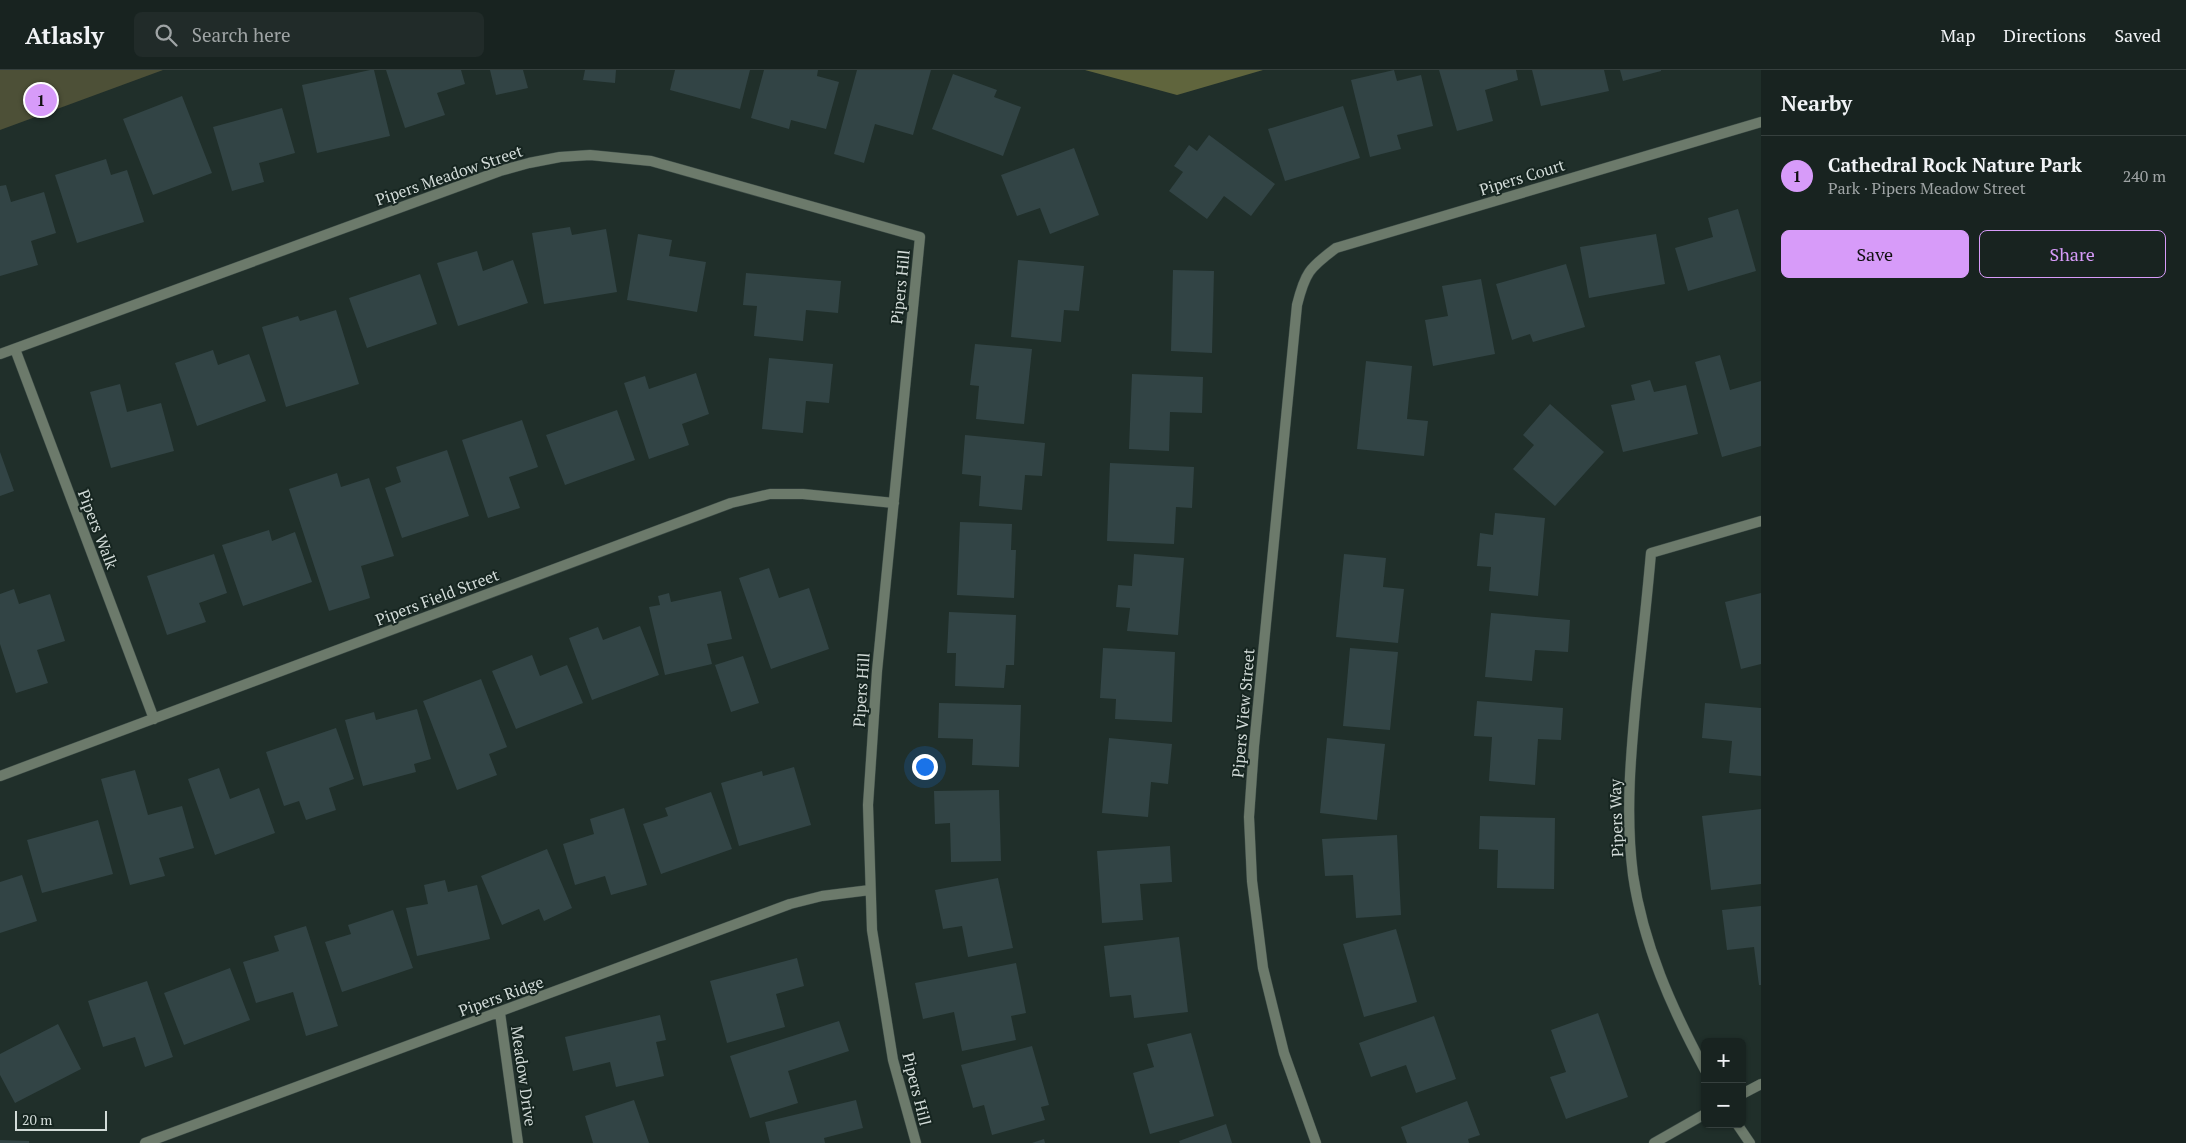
<!DOCTYPE html>
<meta charset="utf-8">
<style>
:root{--surface:#182320;--page:#212b29;--text:#f1f3f6;--muted:#9fa4a5;--line:#36403e;--accent:#d79bf9}
body{margin:0;font-family:"PT Serif",serif;background:var(--page);color:var(--text)}
.controls{position:absolute;right:15px;bottom:15px;display:grid;overflow:hidden;border-radius:8px;box-shadow:0 1px 4px #0004}
.controls button{width:45px;height:45px;display:grid;place-items:center;padding:0;border:0;border-bottom:1px solid var(--line);background:var(--surface);color:var(--text);font:25px sans-serif}
.scale{position:absolute;left:15px;bottom:12px;width:92px;box-sizing:border-box;padding-left:5px;border:2px solid #d2dbd8;border-top:0;font-size:14px;line-height:18px;white-space:nowrap;color:#d2dbd8;-webkit-text-stroke:4px #162520;paint-order:stroke}
.you{position:absolute;left:924px;top:696px;width:18px;height:18px;margin:-12px;border:4px solid #fff;border-radius:50%;background:#1a73e8;box-shadow:0 0 0 8px #1a73e833}
.badge{display:grid;place-items:center;width:32px;height:32px;border-radius:50%;background:var(--accent);color:#111;font-size:16px;font-weight:700}
.pin{position:absolute;translate:-50% -50%;border:2px solid #fff;box-shadow:0 1px 5px #0006}
.list{margin:0;padding:0;list-style:none}
h2{display:flex;justify-content:space-between;align-items:center;height:65px;margin:0;padding:0 20px;font-size:21px}
h2 small{font-size:16px;font-weight:400;color:var(--muted)}
.list li{display:grid;grid-template-columns:32px 1fr auto;gap:15px;align-items:center;box-sizing:border-box;height:80px;padding:0 20px;border-top:1px solid var(--line)}
.list b{display:block;font-size:19px;white-space:nowrap}
.list p{margin:0;font-size:16px;white-space:nowrap;color:var(--muted)}
.list em{font-size:16px;font-style:normal;color:var(--muted)}
.actions{display:flex;gap:10px;padding:15px 20px}
.actions a{flex:1;padding:11px 0;border:1px solid var(--accent);border-radius:8px;text-align:center;font-size:18px;color:var(--accent)}
.actions .main{background:var(--accent);color:#111}
.icon{flex:none;width:28px;height:28px;fill:none;stroke:currentColor;stroke-width:2;stroke-linecap:round;stroke-linejoin:round}
.map{position:relative;flex:none;width:1761px;height:1073px;overflow:hidden}
header{display:flex;align-items:center;gap:30px;box-sizing:border-box;height:70px;padding:0 25px;background:var(--surface);border-bottom:1px solid var(--line)}
header strong{font-size:24px}
nav{display:flex;gap:28px;margin-inline-start:auto;font-size:18px}
.search{width:350px;height:45px;background:var(--page);display:flex;align-items:center;gap:12px;box-sizing:border-box;padding:0 18px;border-radius:8px;color:var(--muted);font-size:19px}
main{display:flex}
aside{flex:1;background:var(--surface)}
.map>svg:first-child{display:block}
.green{fill:#4d5037}
.forest{fill:#60653d}
.building{fill:#324445}
.lines{fill:none;stroke-linecap:round;stroke-linejoin:round}
.street-casing{stroke:#3c4b46;stroke-width:11}
.street{stroke:#6c7a6b;stroke-width:10}
.labels{text-anchor:middle;stroke-width:4;stroke-linejoin:round;paint-order:stroke}
.street-label{font-size:16px;fill:#d2dbd8;stroke:#162520}
</style>
<header>
<strong>Atlasly</strong>
<div class="search"><svg class="icon" aria-label="search" viewBox="0 0 24 24"><circle cx="10" cy="10" r="6"/><path d="M15 15l6 6"/></svg>Search here</div>
<nav><a>Map</a><a>Directions</a><a>Saved</a></nav>
</header>
<main>
<div class="map">
<svg width="1761" height="1073" viewBox="0 0 1761 1073">
<rect width="100%" height="100%" fill="#202f2a"/>
<!-- green -->
<path class="green" d="M 0,0 L 163,0 L 0,60 Z"/>
<!-- forest -->
<path class="forest" d="M 1085,0 L 1263,0 L 1177,25 Z"/>
<!-- building -->
<path class="building" d="M 370,0 L 374,0 L 390,66 L 317,83 L 302,15 Z
M 386,0 L 461,0 L 465,14 L 437,23 L 445,45 L 405,58 Z
M 490,0 L 523,0 L 528,18 L 496,25 Z
M 585,0 L 616,0 L 615,13 L 583,10 Z
M 675,0 L 750,0 L 740,39 L 670,20 Z
M 764,0 L 818,0 L 817,6 L 839,12 L 826,59 L 791,50 L 789,59 L 751,48 Z
M 857,0 L 931,0 L 913,65 L 875,54 L 864,93 L 834,84 Z
M 1394,0 L 1397,11 L 1421,5 L 1433,56 L 1397,65 L 1401,79 L 1370,87 L 1351,10 Z
M 1439,0 L 1516,0 L 1518,10 L 1485,20 L 1493,51 L 1457,61 Z
M 1532,0 L 1604,0 L 1609,21 L 1541,36 Z
M 1620,0 L 1661,0 L 1661,1 L 1623,11 Z
M 953,4 L 997,20 L 994,27 L 1021,37 L 1003,86 L 932,59 Z
M 182,26 L 212,103 L 153,125 L 123,49 Z
M 1343,36 L 1360,88 L 1285,111 L 1268,59 Z
M 282,38 L 295,83 L 259,93 L 264,112 L 232,121 L 213,57 Z
M 1209,65 L 1275,114 L 1251,146 L 1224,126 L 1207,149 L 1169,121 L 1183,102 L 1174,96 L 1189,75 L 1197,81 Z
M 1074,78 L 1099,145 L 1050,164 L 1040,138 L 1017,146 L 1001,105 Z
M 106,89 L 111,105 L 127,100 L 144,152 L 77,173 L 55,105 Z
M 6,115 L 11,132 L 44,122 L 56,163 L 31,171 L 38,195 L 0,206 L 0,116 Z
M 1738,139 L 1756,201 L 1688,221 L 1675,178 L 1713,167 L 1708,148 Z
M 570,157 L 572,165 L 606,159 L 617,222 L 544,234 L 532,163 Z
M 638,164 L 672,170 L 669,186 L 706,192 L 697,242 L 627,230 Z
M 1656,164 L 1665,214 L 1589,228 L 1580,177 Z
M 477,181 L 483,201 L 513,190 L 528,233 L 458,256 L 437,193 Z
M 1018,190 L 1084,196 L 1079,241 L 1064,240 L 1061,272 L 1011,267 Z
M 1566,194 L 1585,257 L 1533,272 L 1530,264 L 1512,270 L 1496,214 Z
M 1173,200 L 1214,201 L 1212,283 L 1171,281 Z
M 746,203 L 841,211 L 838,243 L 806,240 L 803,271 L 754,266 L 757,236 L 743,235 Z
M 420,204 L 437,254 L 367,278 L 349,228 Z
M 1481,209 L 1495,284 L 1433,296 L 1425,250 L 1448,246 L 1442,216 Z
M 336,240 L 359,314 L 286,337 L 262,257 L 298,246 L 300,251 Z
M 975,274 L 1032,279 L 1024,354 L 976,349 L 979,316 L 970,315 Z
M 213,280 L 218,295 L 249,284 L 266,331 L 197,356 L 175,293 Z
M 1720,285 L 1730,320 L 1761,311 L 1761,376 L 1722,387 L 1695,292 Z
M 769,288 L 833,294 L 829,333 L 806,331 L 803,363 L 762,359 Z
M 1366,291 L 1412,296 L 1407,349 L 1428,351 L 1424,386 L 1357,379 Z
M 696,303 L 709,344 L 682,354 L 689,375 L 649,389 L 624,313 L 645,306 L 649,319 Z
M 1132,304 L 1203,307 L 1202,343 L 1170,342 L 1169,381 L 1129,379 Z
M 1650,310 L 1654,322 L 1686,315 L 1698,364 L 1623,382 L 1611,335 L 1635,330 L 1631,315 Z
M 120,314 L 127,342 L 161,333 L 174,381 L 111,398 L 90,322 Z
M 1550,334 L 1604,382 L 1555,436 L 1513,399 L 1534,375 L 1523,365 Z
M 617,340 L 635,390 L 565,415 L 546,365 Z
M 522,350 L 538,397 L 509,407 L 520,438 L 488,448 L 462,370 Z
M 965,365 L 1045,373 L 1042,406 L 1025,405 L 1022,440 L 979,436 L 981,406 L 962,404 Z
M 447,380 L 469,446 L 402,468 L 385,418 L 401,412 L 396,397 Z
M 0,382 L 14,421 L 0,426 Z
M 1110,393 L 1194,397 L 1192,438 L 1176,437 L 1174,474 L 1107,471 Z
M 337,403 L 341,417 L 369,408 L 394,486 L 361,496 L 370,528 L 329,541 L 289,419 Z
M 1495,443 L 1545,448 L 1538,526 L 1489,521 L 1491,497 L 1477,496 L 1480,463 L 1493,465 Z
M 960,452 L 1012,454 L 1011,480 L 1016,480 L 1014,528 L 957,525 Z
M 269,460 L 272,471 L 295,462 L 312,512 L 243,536 L 222,475 Z
M 214,484 L 227,523 L 199,533 L 206,552 L 167,565 L 147,506 Z
M 1134,484 L 1184,488 L 1178,565 L 1127,561 L 1130,538 L 1116,537 L 1118,515 L 1132,516 Z
M 1344,484 L 1386,488 L 1383,517 L 1404,519 L 1398,573 L 1336,567 Z
M 769,498 L 779,528 L 809,518 L 829,579 L 771,599 L 739,508 Z
M 14,519 L 19,534 L 50,524 L 65,571 L 37,580 L 48,613 L 16,623 L 0,574 L 0,524 Z
M 721,521 L 732,569 L 707,574 L 712,594 L 665,605 L 649,537 L 660,535 L 658,526 L 669,523 L 671,532 Z
M 1761,523 L 1761,594 L 1741,599 L 1725,532 Z
M 949,542 L 1016,545 L 1014,595 L 1006,595 L 1004,618 L 955,616 L 956,583 L 947,583 Z
M 1491,543 L 1570,550 L 1568,582 L 1535,580 L 1532,611 L 1485,607 Z
M 640,556 L 659,605 L 592,630 L 569,568 L 598,557 L 603,570 Z
M 1103,578 L 1175,582 L 1172,652 L 1115,649 L 1116,629 L 1100,628 Z
M 1350,578 L 1398,582 L 1390,660 L 1343,656 Z
M 532,585 L 540,606 L 567,595 L 583,633 L 516,659 L 492,601 Z
M 743,586 L 759,633 L 731,642 L 715,595 Z
M 481,609 L 507,677 L 489,684 L 497,705 L 457,720 L 423,631 Z
M 1477,631 L 1563,638 L 1561,670 L 1538,669 L 1535,715 L 1489,711 L 1492,667 L 1474,666 Z
M 939,633 L 1021,635 L 1019,697 L 972,695 L 973,669 L 938,668 Z
M 1705,633 L 1761,638 L 1761,706 L 1729,703 L 1732,671 L 1702,668 Z
M 417,639 L 431,689 L 414,694 L 416,702 L 363,716 L 345,650 L 374,642 L 376,650 Z
M 336,658 L 354,709 L 329,718 L 336,740 L 306,750 L 299,731 L 284,736 L 266,682 Z
M 1109,668 L 1172,674 L 1168,714 L 1151,712 L 1148,747 L 1102,743 Z
M 1327,668 L 1385,674 L 1377,750 L 1320,743 Z
M 794,697 L 811,755 L 739,776 L 721,713 L 762,701 L 763,706 Z
M 219,698 L 230,729 L 259,718 L 275,763 L 215,785 L 188,709 Z
M 135,700 L 148,745 L 182,736 L 194,778 L 159,788 L 165,806 L 130,815 L 101,709 Z
M 999,720 L 1001,791 L 951,792 L 950,753 L 935,754 L 934,721 Z
M 711,722 L 732,779 L 661,804 L 643,754 L 668,746 L 665,738 Z
M 624,738 L 647,815 L 611,825 L 605,806 L 575,815 L 563,774 L 594,764 L 590,749 Z
M 1761,739 L 1761,814 L 1711,820 L 1702,746 Z
M 1480,746 L 1555,748 L 1554,819 L 1497,818 L 1498,780 L 1479,779 Z
M 98,750 L 113,804 L 42,823 L 27,770 Z
M 1397,765 L 1401,845 L 1356,848 L 1353,805 L 1325,806 L 1322,769 Z
M 1170,776 L 1172,812 L 1140,814 L 1143,850 L 1102,853 L 1097,781 Z
M 547,779 L 572,838 L 544,851 L 539,839 L 502,855 L 481,806 Z
M 22,805 L 37,851 L 0,863 L 0,812 Z
M 998,808 L 1013,878 L 968,887 L 962,856 L 943,859 L 935,820 Z
M 445,810 L 448,822 L 477,815 L 490,869 L 417,886 L 406,838 L 428,834 L 424,815 Z
M 1761,836 L 1761,915 L 1759,915 L 1754,877 L 1727,880 L 1722,840 Z
M 393,840 L 413,898 L 342,922 L 325,872 L 351,864 L 348,855 Z
M 306,856 L 338,956 L 306,966 L 293,922 L 256,933 L 243,892 L 279,881 L 274,866 Z
M 1396,859 L 1417,932 L 1364,947 L 1343,874 Z
M 1179,867 L 1188,942 L 1134,948 L 1131,925 L 1110,927 L 1104,876 Z
M 797,888 L 804,916 L 776,924 L 785,957 L 727,973 L 710,911 Z
M 1016,893 L 1026,943 L 1011,946 L 1016,970 L 962,981 L 954,942 L 923,949 L 915,913 Z
M 230,898 L 250,950 L 184,975 L 164,923 Z
M 147,911 L 173,987 L 145,997 L 135,967 L 103,977 L 88,931 Z
M 1598,943 L 1628,1027 L 1566,1049 L 1550,1007 L 1566,1002 L 1551,960 Z
M 660,945 L 666,970 L 656,972 L 664,1006 L 616,1017 L 610,992 L 573,1001 L 565,967 Z
M 1434,946 L 1456,1009 L 1416,1023 L 1406,995 L 1371,1007 L 1359,973 Z
M 839,951 L 849,981 L 788,1001 L 798,1033 L 750,1048 L 730,986 Z
M 58,954 L 81,999 L 15,1033 L 0,1005 L 0,984 Z
M 1191,963 L 1214,1046 L 1150,1064 L 1133,1003 L 1154,997 L 1147,974 Z
M 1032,976 L 1049,1035 L 1041,1037 L 1045,1050 L 992,1065 L 984,1035 L 973,1038 L 961,995 Z
M 634,1030 L 649,1073 L 593,1073 L 585,1046 Z
M 856,1030 L 863,1058 L 824,1068 L 825,1073 L 770,1073 L 765,1052 Z
M 1467,1031 L 1480,1065 L 1468,1069 L 1469,1073 L 1407,1073 L 1401,1057 Z
M 1226,1054 L 1232,1073 L 1180,1073 L 1179,1071 Z
M 1044,1069 L 1045,1073 L 1032,1073 Z
M 0,1070 L 29,1071 L 29,1073 L 0,1073 Z"/>
<g class="lines">
<!-- street casing -->
<g class="street-casing">
<path id="street" d="M 15,279 L 154,649
M 0,284 L 500,101 L 529,93 L 560,87 L 590,85 L 651,91 L 920,167 L 877,601 L 868,735 L 872,860 L 893,990 L 916,1073
M 0,706 L 731,433 L 770,424 L 803,424 L 894,433
M 500,943 L 518,1073
M 1705,1000 C 1672,939 1643,874 1633,805 C 1625,743 1631,681 1637,619 C 1642,574 1647,528 1651,483 L 1761,451
M 1742,1024 L 1761,1014
M 1737,1054 L 1750,1073
M 145,1073 L 790,834 L 822,826 L 870,820
M 1316,1073 L 1284,983 L 1263,898 L 1252,811 L 1249,747 L 1254,676 L 1297,235 C 1305,203 1309,198 1336,178 L 1761,52
M 1654,1073 L 1705,1044"/>
</g>
<!-- street -->
<use href="#street" class="street"/>
</g>
<g class="labels">
<!-- street labels -->
<g class="street-label">
<text transform="translate(449 105) rotate(-19)" y="6">Pipers Meadow Street</text>
<text transform="translate(1522 107) rotate(-17)" y="6">Pipers Court</text>
<text transform="translate(900 217) rotate(-84)" y="6">Pipers Hill</text>
<text transform="translate(98 459) rotate(69)" y="6">Pipers Walk</text>
<text transform="translate(437 527) rotate(-21)" y="6">Pipers Field Street</text>
<text transform="translate(861 620) rotate(-86)" y="6">Pipers Hill</text>
<text transform="translate(1243 643) rotate(-85)" y="6">Pipers View Street</text>
<text transform="translate(1616 748) rotate(-92)" y="6">Pipers Way</text>
<text transform="translate(501 926) rotate(-20)" y="6">Pipers Ridge</text>
<text transform="translate(524 1006) rotate(82)" y="6">Meadow Drive</text>
<text transform="translate(917 1019) rotate(76)" y="6">Pipers Hill</text>
</g>
</g>
</svg>
<div class="controls">
<button>+</button>
<button>−</button>
</div>
<div class="scale">20 m</div>
<div class="you"></div>
<div class="pin badge" style="left:41px;top:30px">1</div>
</div>
<aside>
<h2>Nearby<small></small></h2>
<ul class="list">
<li><span class="badge">1</span><div><b>Cathedral Rock Nature Park</b><p>Park · Pipers Meadow Street</p></div><em>240 m</em></li>
</ul>
<div class="actions"><a class="main">Save</a><a>Share</a></div>
</aside>
</main>
